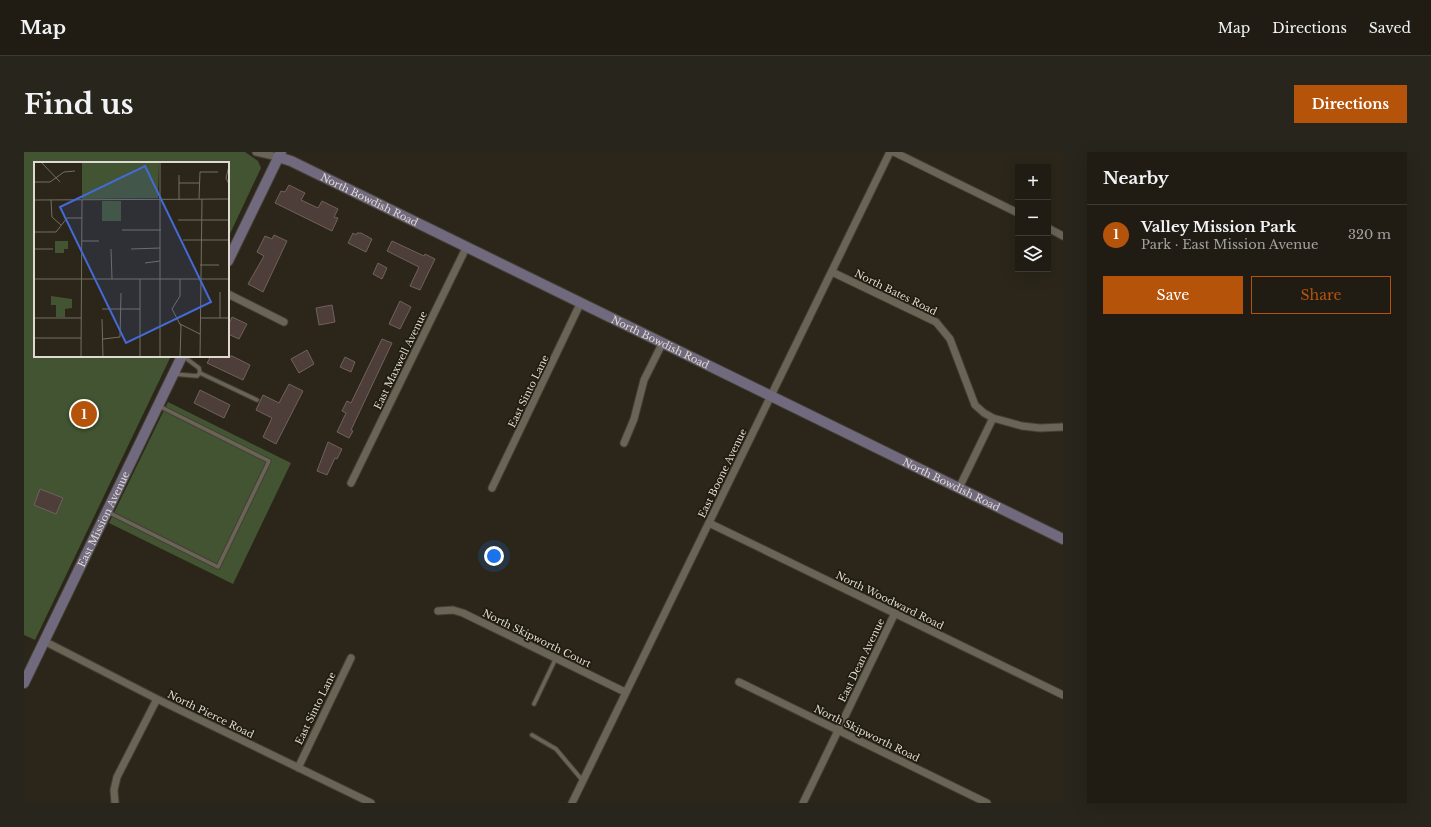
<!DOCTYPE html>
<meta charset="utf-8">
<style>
:root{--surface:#201c13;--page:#28251c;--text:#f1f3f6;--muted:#a2a1a0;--line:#3d3a33;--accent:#b45309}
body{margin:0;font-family:"Libre Baskerville",serif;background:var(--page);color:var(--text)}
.controls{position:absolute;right:12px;top:12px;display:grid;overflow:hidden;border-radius:0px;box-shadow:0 4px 16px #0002}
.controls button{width:36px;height:36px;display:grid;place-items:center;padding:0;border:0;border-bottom:1px solid var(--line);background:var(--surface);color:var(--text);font:20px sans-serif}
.you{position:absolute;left:470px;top:404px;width:14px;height:14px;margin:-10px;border:3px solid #fff;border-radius:50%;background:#1a73e8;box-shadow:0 0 0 6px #1a73e833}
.badge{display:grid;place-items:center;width:26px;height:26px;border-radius:50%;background:var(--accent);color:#fff;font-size:13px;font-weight:700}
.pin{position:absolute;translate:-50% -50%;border:2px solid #fff;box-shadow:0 1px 4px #0006}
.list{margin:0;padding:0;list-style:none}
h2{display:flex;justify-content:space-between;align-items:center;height:52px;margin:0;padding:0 16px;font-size:17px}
h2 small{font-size:13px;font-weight:400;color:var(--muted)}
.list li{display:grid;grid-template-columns:26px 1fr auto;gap:12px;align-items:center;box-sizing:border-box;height:60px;padding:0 16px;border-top:1px solid var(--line)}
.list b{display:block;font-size:15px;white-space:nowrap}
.list p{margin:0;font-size:13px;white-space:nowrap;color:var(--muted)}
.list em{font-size:13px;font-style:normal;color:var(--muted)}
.actions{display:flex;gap:8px;padding:12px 16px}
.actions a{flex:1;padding:9px 0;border:1px solid var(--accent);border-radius:0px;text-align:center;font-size:14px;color:var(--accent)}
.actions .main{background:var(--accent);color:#fff}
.icon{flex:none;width:22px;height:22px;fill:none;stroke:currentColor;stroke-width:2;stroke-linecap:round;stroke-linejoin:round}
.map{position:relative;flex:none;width:1039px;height:651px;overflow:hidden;border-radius:0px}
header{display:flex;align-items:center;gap:24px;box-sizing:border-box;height:56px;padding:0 20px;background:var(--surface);border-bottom:1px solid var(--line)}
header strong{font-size:19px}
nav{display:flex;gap:22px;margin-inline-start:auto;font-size:14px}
.intro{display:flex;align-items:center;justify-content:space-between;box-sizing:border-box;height:96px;padding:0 24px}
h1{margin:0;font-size:28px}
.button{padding:10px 18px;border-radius:0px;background:var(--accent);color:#fff;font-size:14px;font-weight:700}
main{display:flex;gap:24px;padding:0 24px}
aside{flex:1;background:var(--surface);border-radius:0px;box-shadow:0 4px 16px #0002}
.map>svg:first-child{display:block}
.green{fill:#425431}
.building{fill:#4d3e39;stroke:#71615c}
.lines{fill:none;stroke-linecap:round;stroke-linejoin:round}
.lane-casing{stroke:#444035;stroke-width:5.5}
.street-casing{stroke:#444035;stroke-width:9}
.secondary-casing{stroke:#444035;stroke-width:12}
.lane{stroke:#6a6457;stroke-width:3.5}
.street{stroke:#6a6457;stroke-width:7}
.secondary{stroke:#71697e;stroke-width:10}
.labels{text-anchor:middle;stroke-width:3.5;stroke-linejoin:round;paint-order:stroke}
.street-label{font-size:10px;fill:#dedad2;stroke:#211c10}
.inset-road{fill:none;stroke:#736e63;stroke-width:1}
.view{fill:#446ad7;fill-opacity:0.15;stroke:#446ad7;stroke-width:2}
.inset-edge{fill:none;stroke:#dedad2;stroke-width:2}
</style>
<header>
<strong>Map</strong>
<nav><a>Map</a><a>Directions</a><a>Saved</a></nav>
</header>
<div class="intro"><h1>Find us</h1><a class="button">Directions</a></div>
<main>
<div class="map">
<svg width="1039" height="651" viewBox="0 0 1039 651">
<rect width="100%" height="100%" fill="#2b2619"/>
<!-- green -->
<path class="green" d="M 0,0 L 221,0 L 234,9 L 237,16 L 204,86 L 204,11 L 11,11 L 11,204 L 147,204 L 11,488 L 0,483 Z
M 144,250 L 267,311 L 209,432 L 85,371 Z"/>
<!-- building -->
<path class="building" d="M 265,33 L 281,41 L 277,48 L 294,56 L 298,49 L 314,57 L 310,65 L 314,66 L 308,79 L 251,51 L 257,39 L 261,40 Z
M 329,81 L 332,83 L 333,81 L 337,81 L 348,87 L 342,100 L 324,91 Z
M 250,83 L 263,89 L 239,140 L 224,132 L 240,104 L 233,100 L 241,84 L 248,87 Z
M 368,89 L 400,104 L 401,102 L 411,107 L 396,138 L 386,134 L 395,115 L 363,99 Z
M 354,111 L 363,116 L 358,127 L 349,122 Z
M 376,149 L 387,155 L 376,177 L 365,172 Z
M 308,153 L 311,170 L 295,173 L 292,156 Z
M 208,165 L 223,172 L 215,187 L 204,182 L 204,174 Z
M 358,187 L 368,191 L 327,278 L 329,279 L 325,286 L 313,280 L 322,261 L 318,259 L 323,249 L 327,251 Z
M 283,198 L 290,212 L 275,221 L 267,207 Z
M 187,204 L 208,204 L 226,213 L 219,228 L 183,211 Z
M 321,205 L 331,210 L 327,220 L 316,215 Z
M 265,232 L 279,239 L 252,292 L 239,285 L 248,266 L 232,258 L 239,243 L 255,251 Z
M 176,238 L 206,253 L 200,266 L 170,251 Z
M 304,290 L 318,297 L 313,307 L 311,306 L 303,323 L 293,319 Z
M 16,337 L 39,346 L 32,362 L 10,353 Z"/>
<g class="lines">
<!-- lane casing -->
<g class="lane-casing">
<path id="lane" d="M 176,221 L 233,248
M 150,222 L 173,224 L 176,221 L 175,216 L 159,204
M 84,360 L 194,415 L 245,309 L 135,254
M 510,552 L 532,506
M 508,583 L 532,597 L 559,629"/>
</g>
<!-- street casing -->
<g class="street-casing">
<path id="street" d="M 232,0 L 254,5
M 870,0 L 994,61
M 1024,76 L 1039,84
M 808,120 L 912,170 L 926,187 L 951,253 L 960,261 L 969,266 L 998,274 L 1016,276 L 1039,275
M 204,142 L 260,170
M 600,291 L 610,267 L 620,228 L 639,190
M 327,331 L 443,94
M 468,336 L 557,150
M 935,336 L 969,266
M 685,371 L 1039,543
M 414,459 L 429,458 L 439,461 L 601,540
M 20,489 L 133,547 L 347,651
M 715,530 L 963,651
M 274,616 L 327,506
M 91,651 L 90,638 L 93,625 L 133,547
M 548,651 L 866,0
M 779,651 L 871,461"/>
</g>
<!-- secondary casing -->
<g class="secondary-casing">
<g id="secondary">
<path id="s1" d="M 254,5 L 267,9 L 1039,387"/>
<path d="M 204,109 L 257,0"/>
<path id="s2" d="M 0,531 L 158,204"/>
</g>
</g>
<!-- lane -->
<use href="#lane" class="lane"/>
<!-- street -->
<use href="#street" class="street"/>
<!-- secondary -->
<use href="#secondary" class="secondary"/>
</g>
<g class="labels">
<!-- street labels -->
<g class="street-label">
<text dy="4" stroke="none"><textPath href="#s1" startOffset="101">North Bowdish Road</textPath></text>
<text transform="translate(872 140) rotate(26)" y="4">North Bates Road</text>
<text dy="4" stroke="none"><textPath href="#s1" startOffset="425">North Bowdish Road</textPath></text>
<text transform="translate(376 208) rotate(-64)" y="4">East Maxwell Avenue</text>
<text transform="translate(504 239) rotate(-64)" y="4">East Sinto Lane</text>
<text transform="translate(698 321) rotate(-64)" y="4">East Boone Avenue</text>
<text dy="4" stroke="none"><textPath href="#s1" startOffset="749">North Bowdish Road</textPath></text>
<text dy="4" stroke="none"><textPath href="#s2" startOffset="182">East Mission Avenue</textPath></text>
<text transform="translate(866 448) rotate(26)" y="4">North Woodward Road</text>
<text transform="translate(513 486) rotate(26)" y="4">North Skipworth Court</text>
<text transform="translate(837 508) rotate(-64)" y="4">East Dean Avenue</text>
<text transform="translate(291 556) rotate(-64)" y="4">East Sinto Lane</text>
<text transform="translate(187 562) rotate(26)" y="4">North Pierce Road</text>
<text transform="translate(843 581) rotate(26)" y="4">North Skipworth Road</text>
</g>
</g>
<!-- overview -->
<g transform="translate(10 10)">
<rect width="195" height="195" fill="#2b2619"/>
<path d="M 48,0 L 125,0 L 124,36 L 48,37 ZM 68,39 L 87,39 L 87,59 L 68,59 ZM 21,79 L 34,79 L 34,87 L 30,87 L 30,91 L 21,91 ZM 17,134 L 38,137 L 38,146 L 31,147 L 31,155 L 22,155 L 22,143 L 17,143 Z" fill="#425431"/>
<path class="inset-road" d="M 7,0 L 26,20M 126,0 L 126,195M 195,4 L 192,16 L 195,22M 145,13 L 145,38M 0,20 L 16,20 L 30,10 L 41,9M 145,21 L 165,21M 165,37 L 166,10 L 184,10M 0,38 L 195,37M 17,38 L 18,55 L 27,63M 144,58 L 195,58M 88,68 L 127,68M 0,70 L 22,70 L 33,56 L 48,56M 149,78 L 195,78M 48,79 L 65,79M 0,87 L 19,87M 77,87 L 78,117M 97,87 L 126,86M 111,101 L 126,99M 166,103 L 185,103M 0,117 L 195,117M 68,147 L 106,147M 0,156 L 47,156M 166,156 L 195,156M 186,156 L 186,130M 68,157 L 69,195M 146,162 L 166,172M 0,176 L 47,176M 69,177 L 86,175 L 87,131M 47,195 L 48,38M 106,195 L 106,117M 146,195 L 147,164 L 138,147 L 146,134 L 146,117M 166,195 L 168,37"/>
<path class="view" d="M 111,4 L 177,140 L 92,181 L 26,45 Z"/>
<rect width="195" height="195" class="inset-edge"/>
</g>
</svg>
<div class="controls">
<button>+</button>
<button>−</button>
<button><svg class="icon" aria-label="layers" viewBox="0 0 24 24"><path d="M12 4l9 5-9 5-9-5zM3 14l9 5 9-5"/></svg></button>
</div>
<div class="you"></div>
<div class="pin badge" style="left:60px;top:262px">1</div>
</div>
<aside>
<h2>Nearby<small></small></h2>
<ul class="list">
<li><span class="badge">1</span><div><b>Valley Mission Park</b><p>Park · East Mission Avenue</p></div><em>320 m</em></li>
</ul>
<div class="actions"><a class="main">Save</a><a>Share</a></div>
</aside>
</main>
